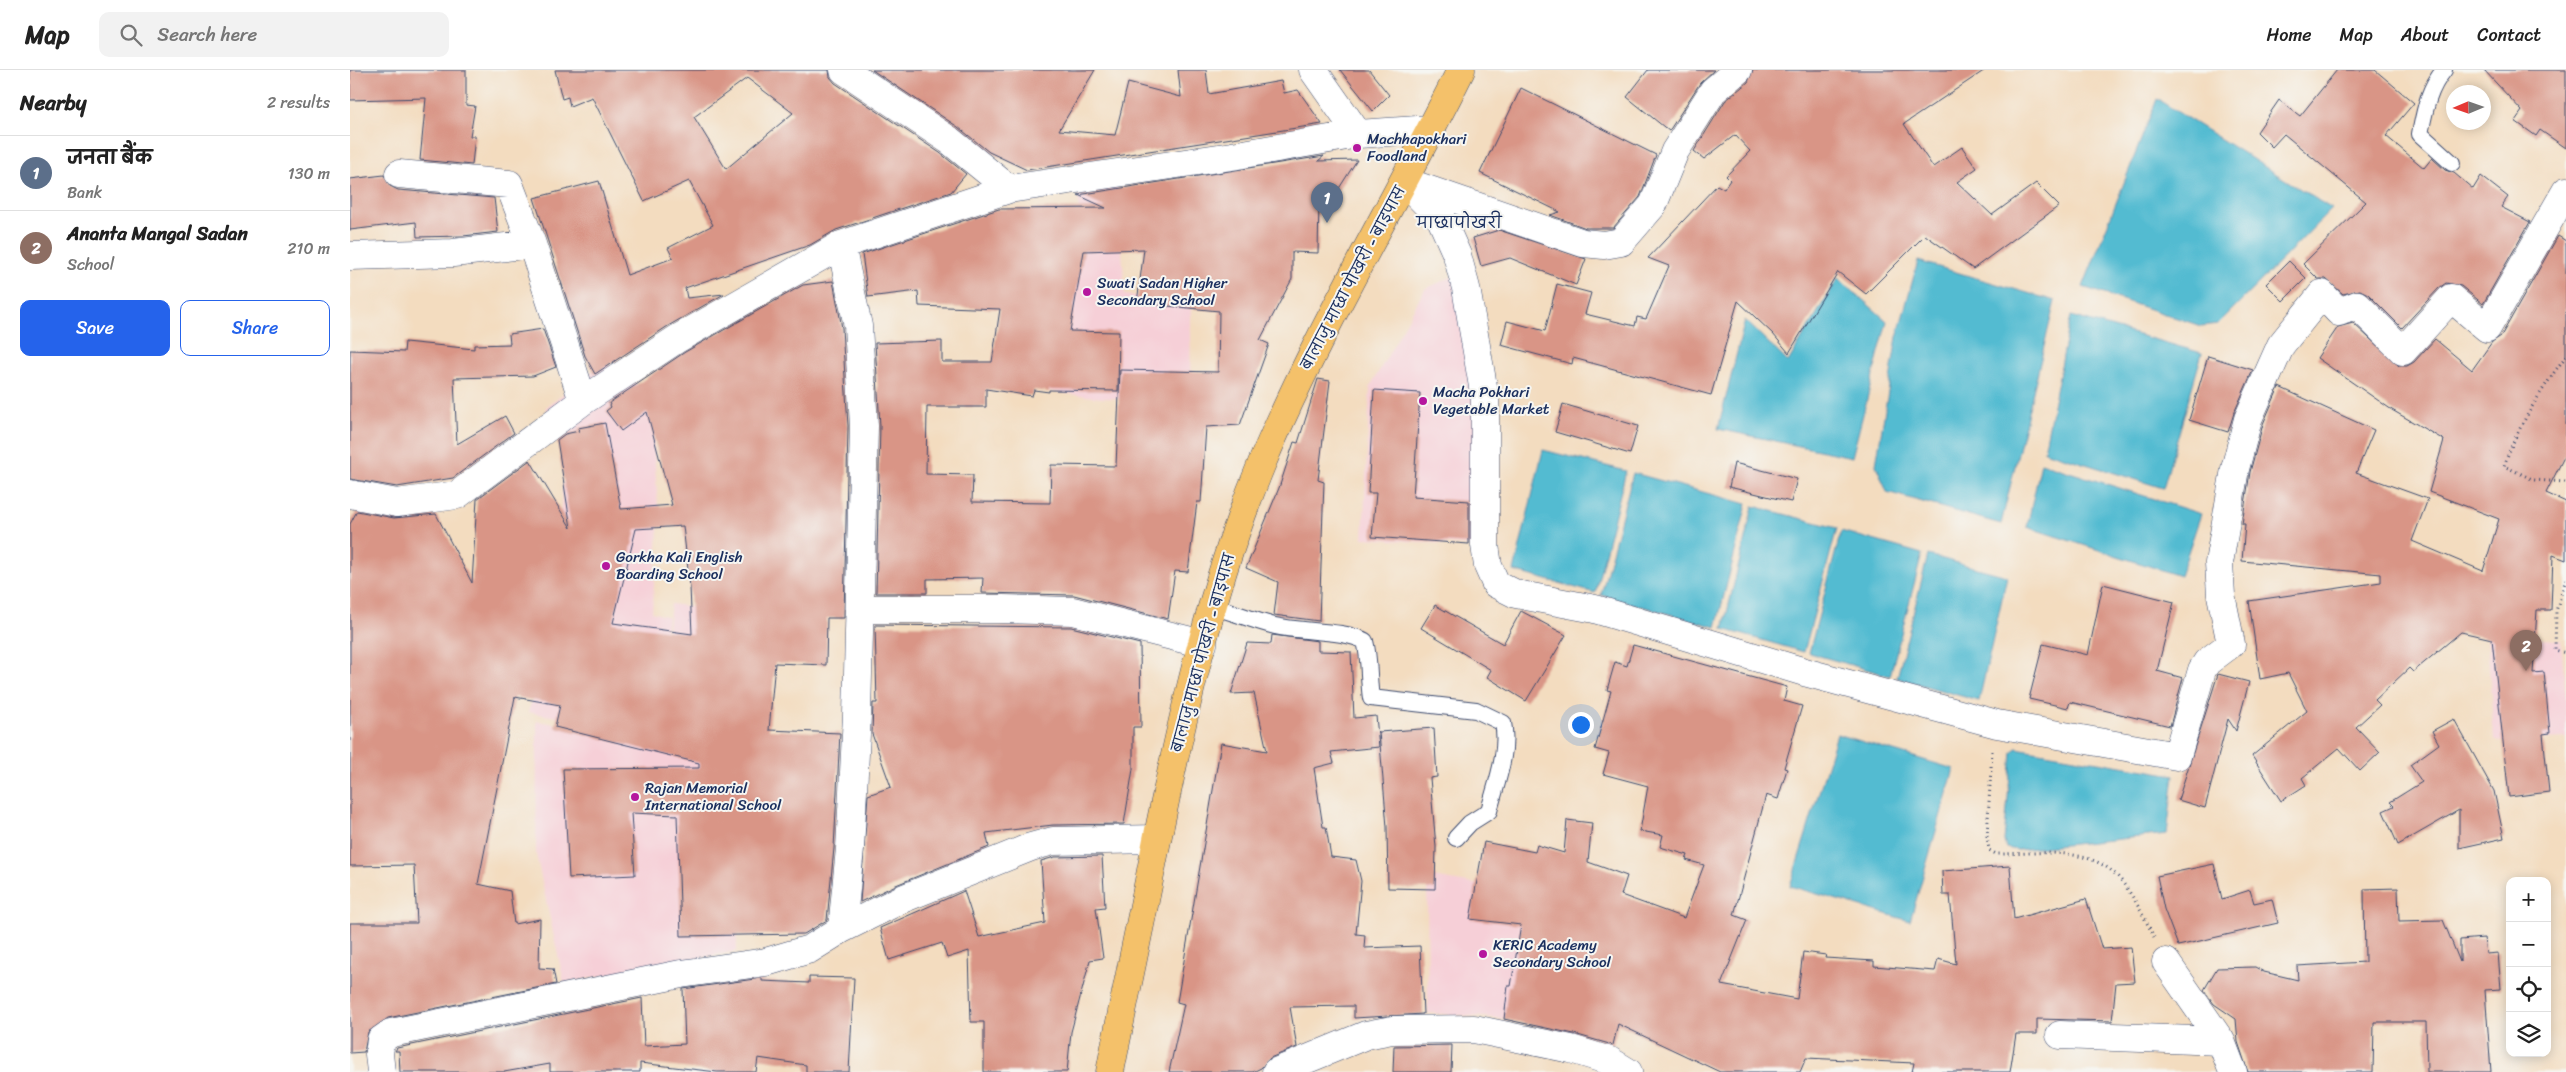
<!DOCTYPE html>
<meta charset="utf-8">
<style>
:root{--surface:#fff;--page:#f2f2f2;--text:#222;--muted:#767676;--line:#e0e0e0;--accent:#2563eb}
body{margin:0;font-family:Sriracha,"Playpen Sans Deva",sans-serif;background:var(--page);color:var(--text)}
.controls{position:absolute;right:15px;bottom:15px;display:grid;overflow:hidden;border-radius:10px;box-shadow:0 2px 12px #0003}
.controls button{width:45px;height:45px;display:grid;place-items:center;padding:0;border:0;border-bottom:1px solid var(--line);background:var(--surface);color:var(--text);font:25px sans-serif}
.compass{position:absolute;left:2096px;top:15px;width:45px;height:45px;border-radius:50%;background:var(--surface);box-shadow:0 2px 12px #0003;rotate:268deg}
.you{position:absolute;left:1230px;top:654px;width:18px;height:18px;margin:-12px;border:4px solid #fff;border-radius:50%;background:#1a73e8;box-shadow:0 0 0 8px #1a73e833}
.badge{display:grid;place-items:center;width:32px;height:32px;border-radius:50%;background:var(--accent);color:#fff;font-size:16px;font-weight:700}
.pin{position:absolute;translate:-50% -41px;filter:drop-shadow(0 1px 2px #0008)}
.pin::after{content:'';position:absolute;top:26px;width:18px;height:15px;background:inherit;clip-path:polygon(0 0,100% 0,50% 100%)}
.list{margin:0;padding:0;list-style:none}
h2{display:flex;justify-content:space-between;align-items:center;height:65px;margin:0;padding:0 20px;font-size:21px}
h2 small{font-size:16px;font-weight:400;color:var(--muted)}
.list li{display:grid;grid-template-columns:32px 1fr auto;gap:15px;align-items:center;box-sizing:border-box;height:75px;padding:0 20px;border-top:1px solid var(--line)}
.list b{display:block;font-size:19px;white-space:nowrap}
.list p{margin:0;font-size:16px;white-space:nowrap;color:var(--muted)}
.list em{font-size:16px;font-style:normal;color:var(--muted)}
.actions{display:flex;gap:10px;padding:15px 20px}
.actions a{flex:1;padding:11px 0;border:1px solid var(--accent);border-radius:10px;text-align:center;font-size:18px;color:var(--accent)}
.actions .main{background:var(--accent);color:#fff}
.icon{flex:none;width:28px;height:28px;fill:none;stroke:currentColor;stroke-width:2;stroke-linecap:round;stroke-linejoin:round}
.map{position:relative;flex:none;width:2216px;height:1002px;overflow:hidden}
header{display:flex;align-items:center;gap:30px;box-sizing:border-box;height:70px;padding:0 25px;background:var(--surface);border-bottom:1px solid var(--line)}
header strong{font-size:24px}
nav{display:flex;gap:28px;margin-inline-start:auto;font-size:18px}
.search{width:350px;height:45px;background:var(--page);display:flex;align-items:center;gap:12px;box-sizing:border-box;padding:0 18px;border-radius:10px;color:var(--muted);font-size:19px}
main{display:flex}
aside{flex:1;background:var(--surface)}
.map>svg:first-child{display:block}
.built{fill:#f6cfd7}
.water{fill:#53bbd1;stroke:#377598}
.building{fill:#d99586;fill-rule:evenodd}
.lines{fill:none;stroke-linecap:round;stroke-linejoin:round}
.lane-casing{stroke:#3b496d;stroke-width:18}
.street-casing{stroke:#3b496d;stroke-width:29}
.primary-casing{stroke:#3b496d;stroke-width:29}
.path{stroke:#3b496d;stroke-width:3;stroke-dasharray:1 4;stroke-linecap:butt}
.lane{stroke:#fff;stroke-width:16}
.street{stroke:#fff;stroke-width:28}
.primary{stroke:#f4c16a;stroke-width:28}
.poi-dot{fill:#b5179e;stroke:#f6f6f2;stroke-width:2}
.labels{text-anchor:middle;stroke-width:4;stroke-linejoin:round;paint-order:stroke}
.poi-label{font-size:15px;fill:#1b2f5e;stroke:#f6f6f2;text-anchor:start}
.street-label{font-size:15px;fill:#1b2f5e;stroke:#f6f6f2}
.neighbourhood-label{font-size:16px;fill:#1b2f5e;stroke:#f6f6f2}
</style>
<header>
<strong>Map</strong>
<div class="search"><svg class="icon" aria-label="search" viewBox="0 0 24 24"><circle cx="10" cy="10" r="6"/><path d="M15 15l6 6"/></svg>Search here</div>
<nav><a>Home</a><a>Map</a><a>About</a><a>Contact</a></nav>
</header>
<main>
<aside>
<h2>Nearby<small>2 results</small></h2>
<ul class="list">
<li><span class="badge" style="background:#5c6f8a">1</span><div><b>जनता बैंक</b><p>Bank</p></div><em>130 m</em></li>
<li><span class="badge" style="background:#8d6e63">2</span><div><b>Ananta Mangal Sadan</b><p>School</p></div><em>210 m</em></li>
</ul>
<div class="actions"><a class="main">Save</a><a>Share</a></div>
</aside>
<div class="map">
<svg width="2216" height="1002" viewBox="0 0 2216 1002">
<rect width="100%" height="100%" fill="#f6f6f2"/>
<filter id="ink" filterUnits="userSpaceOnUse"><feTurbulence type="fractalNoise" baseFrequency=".02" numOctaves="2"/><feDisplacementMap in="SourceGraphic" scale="10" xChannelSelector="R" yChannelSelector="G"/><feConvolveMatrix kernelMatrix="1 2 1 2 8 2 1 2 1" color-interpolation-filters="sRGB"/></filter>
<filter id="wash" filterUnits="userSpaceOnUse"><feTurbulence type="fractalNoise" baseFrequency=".0096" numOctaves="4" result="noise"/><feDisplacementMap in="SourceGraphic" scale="20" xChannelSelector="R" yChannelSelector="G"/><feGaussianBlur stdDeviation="1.12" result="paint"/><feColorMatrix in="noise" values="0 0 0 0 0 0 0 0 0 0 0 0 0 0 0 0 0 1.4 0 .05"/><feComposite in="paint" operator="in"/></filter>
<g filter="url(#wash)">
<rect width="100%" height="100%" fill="#f3dcbf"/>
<!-- built -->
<path class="built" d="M 767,107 L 775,225 L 841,230 L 840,331 L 752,328 L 689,320 L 730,183 L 728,114 Z
M 1106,205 L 1128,346 L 1125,476 L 1013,468 L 1020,317 L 1075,219 Z
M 254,292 L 300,324 L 309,450 L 302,542 L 318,547 L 305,665 L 178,642 L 199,584 L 215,386 L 206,350 L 195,338 Z
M 321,534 L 378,542 L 387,881 L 214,913 L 186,784 L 187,651 L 305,670 Z
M 2137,567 L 2211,570 L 2216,631 L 2216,668 L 2144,671 Z
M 1077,806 L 1189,825 L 1187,951 L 1078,943 Z"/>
<!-- water -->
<path class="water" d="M 1807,29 L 1982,139 L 1868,254 L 1851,256 L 1733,217 Z
M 1568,191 L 1705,231 L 1651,454 L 1537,422 L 1526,395 L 1547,267 Z
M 1488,208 L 1537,251 L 1502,387 L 1368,359 L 1395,250 L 1438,292 Z
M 1721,246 L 1852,283 L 1813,418 L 1694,381 Z
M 1193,380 L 1276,401 L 1245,523 L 1164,501 Z
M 1691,393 L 1851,444 L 1830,506 L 1677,457 Z
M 1283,403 L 1397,434 L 1366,557 L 1251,525 Z
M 1403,436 L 1487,458 L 1454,582 L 1373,559 Z
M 1491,461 L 1572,484 L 1540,606 L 1459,583 Z
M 1578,485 L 1657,506 L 1629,631 L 1547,608 Z
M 1487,664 L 1604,699 L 1560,851 L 1440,816 Z
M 1666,678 L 1824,705 L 1817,764 L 1668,780 L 1656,778 L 1654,771 L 1662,683 Z"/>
<g id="blocks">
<!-- building -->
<path class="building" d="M 0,0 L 116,0 L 116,35 L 125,36 L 120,66 L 125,66 L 122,95 L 70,90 L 76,28 L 0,30 Z
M 205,0 L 479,0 L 480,7 L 485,13 L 590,83 L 616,104 L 601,122 L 486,160 L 460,175 L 335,218 L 337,228 L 374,224 L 318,256 L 245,304 L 235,286 L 184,128 L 249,111 L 277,205 L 323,188 L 318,178 L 363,155 L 339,111 L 294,131 L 242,27 L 220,36 L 218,27 L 212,29 ZM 397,8 L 443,43 L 376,99 L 344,47 Z
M 522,0 L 745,0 L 709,60 L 765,65 L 778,13 L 831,27 L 828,0 L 856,0 L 859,24 L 931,11 L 934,23 L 948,20 L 972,54 L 677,100 L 639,82 L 608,57 Z
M 990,0 L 1019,0 L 1039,25 L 1023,41 Z
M 1298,0 L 1364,0 L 1350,13 L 1319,61 L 1277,27 Z
M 1403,0 L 1635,0 L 1554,54 L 1583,97 L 1612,77 L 1627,98 L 1607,112 L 1642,145 L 1686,113 L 1709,136 L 1623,199 L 1575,165 L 1516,224 L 1488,202 L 1439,283 L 1423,264 L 1388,231 L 1361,325 L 1223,288 L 1222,294 L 1151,275 L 1157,251 L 1195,261 L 1207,214 L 1241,223 L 1235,244 L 1285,256 L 1287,247 L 1296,249 L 1319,196 L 1298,188 L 1367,115 L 1374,119 L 1380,110 L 1376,106 L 1400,81 L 1385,65 L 1354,89 L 1344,81 L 1375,31 L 1398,12 Z
M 1987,0 L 2025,0 L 2064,33 L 2036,66 L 2074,98 L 2082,88 L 2095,100 L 2104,103 L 2123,119 L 2131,106 L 2158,127 L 2151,137 L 2180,152 L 2133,234 L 2111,216 L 2096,213 L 2089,218 L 2052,258 L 2018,224 L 2010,220 L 1993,224 L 1976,209 L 1968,209 L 1953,194 L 2016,132 L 1934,64 L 1922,77 L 1907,62 L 1929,30 L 1950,46 Z
M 2134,0 L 2216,0 L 2216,78 L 2190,60 L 2186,66 L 2165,51 L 2172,41 Z
M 1171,18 L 1306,85 L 1290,127 L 1263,158 L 1236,158 L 1200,145 L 1210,142 L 1130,103 Z
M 974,86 L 968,91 L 1007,90 L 981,131 L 969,131 L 968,183 L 942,182 L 942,209 L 910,270 L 919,274 L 890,355 L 856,357 L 851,432 L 847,432 L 838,502 L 825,501 L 818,549 L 724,525 L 632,523 L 633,508 L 577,509 L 577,523 L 526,523 L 530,356 L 525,273 L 592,271 L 592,292 L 642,292 L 650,239 L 569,236 L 568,221 L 518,227 L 512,184 L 649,139 L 756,138 L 728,125 ZM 794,179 L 787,233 L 869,241 L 868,302 L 770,300 L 766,396 L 701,395 L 700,433 L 622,432 L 623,405 L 576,404 L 577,337 L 636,337 L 636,319 L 682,326 L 684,320 L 699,322 L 699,320 L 768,321 L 769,262 L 720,261 L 734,181 Z
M 34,105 L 40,116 L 48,120 L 144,128 L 148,162 L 113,166 L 67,167 L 66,152 L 0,160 L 0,109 Z
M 1149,160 L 1236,189 L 1226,215 L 1160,188 L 1131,196 L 1123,168 Z
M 2208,166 L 2216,171 L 2216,383 L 2196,423 L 2216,432 L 2216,490 L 2203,485 L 2201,540 L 2187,540 L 2183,603 L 2194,602 L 2200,663 L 2193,664 L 2199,722 L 2159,727 L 2142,569 L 2111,562 L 2063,602 L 2059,598 L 2025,630 L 2030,635 L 2006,657 L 2030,682 L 2010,701 L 1989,678 L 1952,708 L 1956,715 L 1931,731 L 1902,686 L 1957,641 L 1938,603 L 1910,609 L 1899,531 L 2031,512 L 2031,504 L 1892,491 L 1895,454 L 1892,454 L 1900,402 L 1913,354 L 1929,317 L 2024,360 L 2006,403 L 2078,429 L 2062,471 L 2133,501 L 2149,449 L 2079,422 L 2094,370 L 2042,340 L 1967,288 L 1988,257 L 2003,253 L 2049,296 L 2057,296 L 2064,292 L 2085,269 L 2122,300 L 2142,272 L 2151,266 Z
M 1939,191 L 1956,208 L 1933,231 L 1916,214 Z
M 483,211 L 492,258 L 498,356 L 494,548 L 477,548 L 476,595 L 425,593 L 419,660 L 490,663 L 484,778 L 477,850 L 454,864 L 331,866 L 327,745 L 281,743 L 285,805 L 219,808 L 213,699 L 349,698 L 349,693 L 205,657 L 210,635 L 165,627 L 128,814 L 160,821 L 164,854 L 190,849 L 189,898 L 203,899 L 206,914 L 38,948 L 18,962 L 14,982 L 0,983 L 0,853 L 67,853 L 64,795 L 0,796 L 0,454 L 7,441 L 44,448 L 86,444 L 122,513 L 127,429 L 180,390 L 221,458 L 207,370 L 215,364 L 229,361 L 228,358 L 255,353 L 271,439 L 322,435 L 297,342 L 271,361 L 256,341 L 261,337 L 259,333 L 335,282 L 453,215 ZM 333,456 L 340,517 L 342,564 L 263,553 L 286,459 Z
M 193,259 L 206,297 L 183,306 L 104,308 L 107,374 L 155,346 L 164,363 L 103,408 L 47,417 L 0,409 L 0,280 L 54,282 L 55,272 L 124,279 L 124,275 L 160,274 L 159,264 Z
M 1858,286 L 1903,300 L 1884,343 L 1878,362 L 1839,350 Z
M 968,309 L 980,311 L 968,410 L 974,412 L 969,551 L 924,545 L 928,512 L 896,498 L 929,418 L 944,372 L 948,373 Z
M 1024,320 L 1070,323 L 1063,427 L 1119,431 L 1119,474 L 1022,467 L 1026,423 L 1018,423 Z
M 1213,334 L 1288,356 L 1280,384 L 1205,362 Z
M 1384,393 L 1447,409 L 1441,432 L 1379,417 Z
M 1753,514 L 1824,532 L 1807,601 L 1833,608 L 1820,656 L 1720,632 L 1718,638 L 1679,629 L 1693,574 L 1738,585 Z
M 1085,535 L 1153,574 L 1171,541 L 1216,565 L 1176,631 L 1137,607 L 1141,600 L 1071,558 Z
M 525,555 L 721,557 L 790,574 L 791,657 L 783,657 L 783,699 L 774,754 L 703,755 L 636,763 L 639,777 L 546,815 L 510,832 L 518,725 L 541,717 L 522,664 L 523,633 L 527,633 Z
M 922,565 L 968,571 L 968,581 L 1001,582 L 1004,648 L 1026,646 L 1029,677 L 981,682 L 984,693 L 964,698 L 973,757 L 976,757 L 981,787 L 1006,790 L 1011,811 L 1006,864 L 1015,865 L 1014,878 L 1070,876 L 1073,944 L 1004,948 L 1004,936 L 940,937 L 947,977 L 920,988 L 911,998 L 903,1002 L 819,1002 L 834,934 L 827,932 L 871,673 L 917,681 L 904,623 L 881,624 L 897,573 L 921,574 Z
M 1283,575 L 1437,617 L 1434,631 L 1452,636 L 1434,698 L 1437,699 L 1428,729 L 1416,725 L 1384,845 L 1397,850 L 1371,915 L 1447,929 L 1453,882 L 1476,885 L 1475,888 L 1524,891 L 1524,896 L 1585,901 L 1588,889 L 1606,894 L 1600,825 L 1593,825 L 1592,801 L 1660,796 L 1664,849 L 1736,829 L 1752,879 L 1781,877 L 1785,912 L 1766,913 L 1762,951 L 1687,949 L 1687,964 L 1666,964 L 1660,1002 L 1562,1002 L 1564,993 L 1456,988 L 1450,1002 L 1370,1002 L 1268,954 L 1263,975 L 1224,964 L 1154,949 L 1158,916 L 1161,916 L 1171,855 L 1120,849 L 1134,772 L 1185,782 L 1187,775 L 1214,783 L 1217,750 L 1242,753 L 1238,792 L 1277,806 L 1271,825 L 1334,848 L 1354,795 L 1336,790 L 1338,785 L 1310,777 L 1313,765 L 1290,761 L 1298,716 L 1253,704 L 1259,683 L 1245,679 L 1261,621 L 1257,620 L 1265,592 L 1277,596 Z
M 1868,604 L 1899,612 L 1886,661 L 1878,649 L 1855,738 L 1828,730 Z
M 2104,649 L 2144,721 L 2154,768 L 2109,778 L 2109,740 L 2048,775 L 2033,741 L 2044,736 L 2040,732 L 2072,712 L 2060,695 L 2089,674 L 2082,661 Z
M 1084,658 L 1087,707 L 1080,708 L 1086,777 L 1085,819 L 1038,818 L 1037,757 L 1029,662 Z
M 752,786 L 755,837 L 746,838 L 753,888 L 740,890 L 721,962 L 717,1002 L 634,1002 L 634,952 L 621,952 L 619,881 L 597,888 L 592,873 L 539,890 L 530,858 L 614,821 L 629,867 L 695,853 L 691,791 L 705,787 Z
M 1864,794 L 1872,829 L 1900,820 L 1904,833 L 1922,829 L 1928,853 L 1828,876 L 1814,839 L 1807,806 Z
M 2048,818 L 2049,851 L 2093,850 L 2110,892 L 2110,870 L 2134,868 L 2136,884 L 2148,883 L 2151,919 L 2135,920 L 2141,1002 L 2077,1002 L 2076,952 L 2024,952 L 2023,1002 L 1898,1002 L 1888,972 L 1886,949 L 1864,934 L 1854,920 L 1867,898 L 1905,897 L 1914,902 L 1948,910 L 1947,896 L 2015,892 L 2014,819 Z
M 459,907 L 504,908 L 499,1002 L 456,1002 L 456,995 L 408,988 L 406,1002 L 367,1002 L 290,993 L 290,1002 L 200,1002 L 200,994 L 154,1002 L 50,1002 L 49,981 L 45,981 L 47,978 L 292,928 L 294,976 L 335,974 L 333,919 L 412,908 L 412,911 L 459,913 Z
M 1102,975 L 1101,1002 L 1043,1002 L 1044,976 Z"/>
</g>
</g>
<g filter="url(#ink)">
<use href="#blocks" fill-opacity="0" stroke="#3b496d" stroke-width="1"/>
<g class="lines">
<!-- lane casing -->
<g class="lane-casing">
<path id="lane" d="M 2094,0 C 2078,20 2075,39 2070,64 L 2102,93
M 862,536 C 883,542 904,551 925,556 C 951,562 994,560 1015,571 C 1020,590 1018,608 1021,628 L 1126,640 L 1153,653 C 1159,681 1146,714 1139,741 L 1120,753 L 1106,768"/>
</g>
<!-- street casing -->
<g class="street-casing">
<path id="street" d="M 494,0 L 599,70 L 659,119 L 882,86 L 1008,64 L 1082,59
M 963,0 L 1008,64
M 49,104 L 159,114 L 182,174
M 1055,112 L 1091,149 L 1107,185 L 1116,218 L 1135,328 L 1135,475 L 1138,496 L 1146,514 L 1166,524 L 1245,539 L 1458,603 L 1647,654 L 1827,686 L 1852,600 L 1857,592 L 1881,574 L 1871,525 L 1869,493 L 1885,399 L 1898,349 L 1931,275 L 1972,224 L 1989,242 L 2007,235 L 2053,281 L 2101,228 L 2137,258 L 2216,121
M 1059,113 L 1233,173 L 1254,175 L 1271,172 L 1303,135 L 1325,81 L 1363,21 L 1388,0
M 491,175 L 508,256 L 514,356 L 507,645 L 500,779 L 492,859
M 0,186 L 103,183 L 182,174 L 233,331
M 0,424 L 47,433 L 107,425 L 233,331 L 327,269 L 491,175 L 659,119
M 510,539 L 652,539 L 723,541 L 853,574
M 1816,892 L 1871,971
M 1710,965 L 1871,971 L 1883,1002
M 31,1002 L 29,984 L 31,970 L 41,963 L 331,904 L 416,892 L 460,879 L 492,859 L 552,829 L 681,777 L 703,771 L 807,769
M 926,1002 L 1016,965 L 1042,960 L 1124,959 L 1221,979 L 1260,991 L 1278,1002"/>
</g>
<!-- primary casing -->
<g class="primary-casing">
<path id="primary" d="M 760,1002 C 775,925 792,848 807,770 C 833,643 862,513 912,393 C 969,258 1046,131 1111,0"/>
</g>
<!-- path -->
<path class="path" d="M 2216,286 C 2193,317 2166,359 2154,396 L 2184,410 L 2216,412
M 2216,509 L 2206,541 L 2205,580 L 2216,583
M 1642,681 L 1637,766 L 1639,780 L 1646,784 C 1688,784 1745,774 1773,813 C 1786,830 1795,849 1804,867"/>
<!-- lane -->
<use href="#lane" class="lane"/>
<!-- street -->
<use href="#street" class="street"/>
<!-- primary -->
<use href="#primary" class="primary"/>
</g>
</g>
<!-- markers -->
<g class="poi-dot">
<circle cx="1007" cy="78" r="5"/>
<circle cx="737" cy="222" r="5"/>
<circle cx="1073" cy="331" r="5"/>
<circle cx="256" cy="496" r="5"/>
<circle cx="285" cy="727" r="5"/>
<circle cx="1133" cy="884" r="5"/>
</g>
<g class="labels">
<!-- poi labels -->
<g class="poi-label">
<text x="1017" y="74">Machhapokhari<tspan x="1017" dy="17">Foodland</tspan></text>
<text x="747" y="218">Swati Sadan Higher<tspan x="747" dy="17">Secondary School</tspan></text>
<text x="1083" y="327">Macha Pokhari<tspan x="1083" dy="17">Vegetable Market</tspan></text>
<text x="266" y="492">Gorkha Kali English<tspan x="266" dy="17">Boarding School</tspan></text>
<text x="295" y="723">Rajan Memorial<tspan x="295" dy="17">International School</tspan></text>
<text x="1143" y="880">KERIC Academy<tspan x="1143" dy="17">Secondary School</tspan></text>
</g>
<!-- street labels -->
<g class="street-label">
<text transform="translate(1003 208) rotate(-62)" y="5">बालाजु माछा पोखरी - बाइपास</text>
<text transform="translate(853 583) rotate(-75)" y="5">बालाजु माछा पोखरी - बाइपास</text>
</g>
<!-- neighbourhood labels -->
<g class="neighbourhood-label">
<text x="1109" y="158">माछापोखरी</text>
</g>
</g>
</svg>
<div class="controls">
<button>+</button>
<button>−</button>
<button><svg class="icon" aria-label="locate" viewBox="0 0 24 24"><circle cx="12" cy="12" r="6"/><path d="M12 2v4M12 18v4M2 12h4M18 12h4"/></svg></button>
<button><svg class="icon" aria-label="layers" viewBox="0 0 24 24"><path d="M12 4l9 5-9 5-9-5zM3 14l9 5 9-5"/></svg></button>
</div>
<svg class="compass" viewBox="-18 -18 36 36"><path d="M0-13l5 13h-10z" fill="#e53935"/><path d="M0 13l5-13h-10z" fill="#767676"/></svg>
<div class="you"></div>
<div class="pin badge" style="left:977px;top:153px;background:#5c6f8a">1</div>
<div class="pin badge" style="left:2176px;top:601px;background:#8d6e63">2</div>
</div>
</main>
